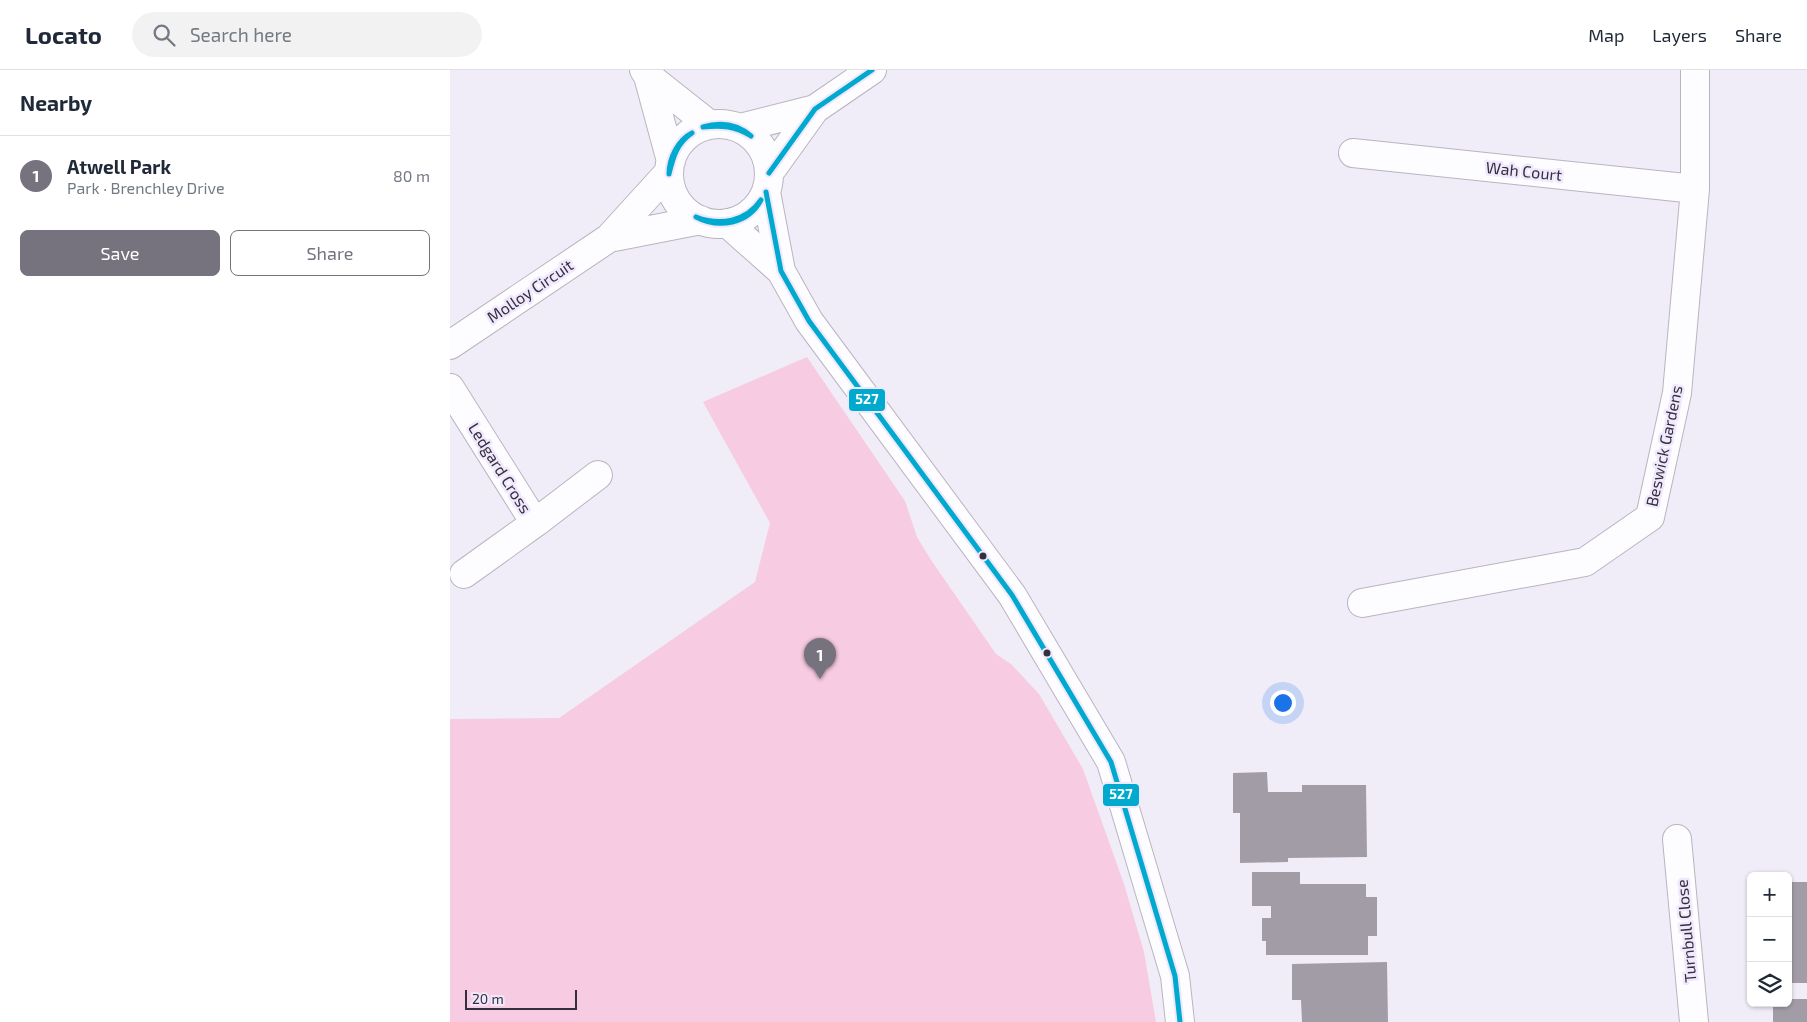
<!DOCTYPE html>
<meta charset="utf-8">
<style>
:root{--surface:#fff;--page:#f2f2f3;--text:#1f2937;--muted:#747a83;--line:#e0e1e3;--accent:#76727e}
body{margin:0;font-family:"Exo 2",sans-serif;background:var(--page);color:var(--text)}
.controls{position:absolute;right:15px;bottom:15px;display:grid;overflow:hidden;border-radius:8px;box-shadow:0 1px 4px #0004}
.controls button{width:45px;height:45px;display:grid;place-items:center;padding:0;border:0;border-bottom:1px solid var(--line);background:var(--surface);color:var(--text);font:25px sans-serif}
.scale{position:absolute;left:15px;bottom:12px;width:112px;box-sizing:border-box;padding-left:5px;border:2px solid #342f3c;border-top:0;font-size:14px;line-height:18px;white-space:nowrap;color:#342f3c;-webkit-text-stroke:4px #f0e8fd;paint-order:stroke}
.you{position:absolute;left:832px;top:632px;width:18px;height:18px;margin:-12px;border:4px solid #fff;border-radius:50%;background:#1a73e8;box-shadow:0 0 0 8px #1a73e833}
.badge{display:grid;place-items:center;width:32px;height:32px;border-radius:50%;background:var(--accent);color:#fff;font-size:16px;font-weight:700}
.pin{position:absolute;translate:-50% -41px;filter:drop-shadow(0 1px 2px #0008)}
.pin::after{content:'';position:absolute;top:26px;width:18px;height:15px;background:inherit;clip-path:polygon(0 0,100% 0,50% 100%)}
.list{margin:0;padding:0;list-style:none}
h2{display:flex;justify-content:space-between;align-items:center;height:65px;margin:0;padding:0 20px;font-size:21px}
h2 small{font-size:16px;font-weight:400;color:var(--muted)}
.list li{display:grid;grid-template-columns:32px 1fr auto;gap:15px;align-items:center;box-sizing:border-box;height:80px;padding:0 20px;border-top:1px solid var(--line)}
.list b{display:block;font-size:19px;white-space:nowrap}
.list p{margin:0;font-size:16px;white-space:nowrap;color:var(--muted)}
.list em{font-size:16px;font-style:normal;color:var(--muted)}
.actions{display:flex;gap:10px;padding:15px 20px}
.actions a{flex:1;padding:11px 0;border:1px solid var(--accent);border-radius:8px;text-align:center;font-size:18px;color:var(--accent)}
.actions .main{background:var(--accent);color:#fff}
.icon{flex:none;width:28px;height:28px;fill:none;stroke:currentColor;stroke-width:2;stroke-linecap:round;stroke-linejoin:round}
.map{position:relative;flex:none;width:1357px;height:952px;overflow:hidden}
header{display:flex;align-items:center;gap:30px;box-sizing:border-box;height:70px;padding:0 25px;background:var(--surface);border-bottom:1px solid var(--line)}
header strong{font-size:24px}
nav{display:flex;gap:28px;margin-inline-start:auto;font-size:18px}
.search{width:350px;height:45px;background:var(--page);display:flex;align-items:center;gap:12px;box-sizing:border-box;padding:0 18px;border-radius:28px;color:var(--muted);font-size:19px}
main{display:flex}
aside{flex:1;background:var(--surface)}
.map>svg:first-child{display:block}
.green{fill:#f7cbe1}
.building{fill:#a29ca6}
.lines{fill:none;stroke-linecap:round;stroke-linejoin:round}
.minor-casing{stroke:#b9b5c0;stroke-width:30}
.minor{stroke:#fdfcfe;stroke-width:28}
.bus-1-casing{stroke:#f0e8fd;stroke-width:9}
.bus-1{stroke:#00a9ce;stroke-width:5}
.bus-dot{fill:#342f3c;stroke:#f0e8fd;stroke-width:2}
.labels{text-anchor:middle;stroke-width:5;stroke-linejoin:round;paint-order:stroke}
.street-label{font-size:16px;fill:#342f3c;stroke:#f0e8fd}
.line-badge{stroke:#f0e8fd;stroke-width:2}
.badge-label{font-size:14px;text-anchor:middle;font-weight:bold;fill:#fff}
</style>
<header>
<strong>Locato</strong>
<div class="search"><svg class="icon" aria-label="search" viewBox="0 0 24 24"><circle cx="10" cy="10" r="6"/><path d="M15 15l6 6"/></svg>Search here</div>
<nav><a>Map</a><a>Layers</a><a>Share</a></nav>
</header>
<main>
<aside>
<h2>Nearby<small></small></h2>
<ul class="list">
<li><span class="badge">1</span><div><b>Atwell Park</b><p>Park · Brenchley Drive</p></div><em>80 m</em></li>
</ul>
<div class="actions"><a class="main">Save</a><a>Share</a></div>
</aside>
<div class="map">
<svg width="1357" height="952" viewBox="0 0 1357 952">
<rect width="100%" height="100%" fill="#f1edf8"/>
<!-- green -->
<path class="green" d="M 357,287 L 455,431 L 467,467 L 481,490 L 546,584 L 561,594 L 589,624 L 633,699 L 674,814 L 694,882 L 706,952 L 0,952 L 0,649 L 109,648 L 305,512 L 320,453 L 253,332 Z"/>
<!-- building -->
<path class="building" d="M 817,702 L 818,722 L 852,722 L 852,715 L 916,715 L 917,787 L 838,788 L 838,792 L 790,793 L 790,743 L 783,743 L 783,703 Z
M 802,802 L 850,802 L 850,814 L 916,814 L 916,827 L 927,827 L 927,866 L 918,866 L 918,885 L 816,885 L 816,871 L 812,871 L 812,848 L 821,848 L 821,836 L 802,836 Z
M 1338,812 L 1357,812 L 1357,913 L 1338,913 Z
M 937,892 L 938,952 L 852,952 L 851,930 L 842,930 L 842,894 Z
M 1338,929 L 1357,929 L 1357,952 L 1323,952 L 1323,933 L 1338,933 Z"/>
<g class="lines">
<!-- minor casing -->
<g class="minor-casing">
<path id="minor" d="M 194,0 L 198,6 L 221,91
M 198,6 L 260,55
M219 104a50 50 0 1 1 100 0a50 50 0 1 1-100 0Z
M 290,58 L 365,39 L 422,0
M 903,83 L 1245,119
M 319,103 L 365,39
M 316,122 L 331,201
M 277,153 L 331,201 L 359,251 L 562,525 L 661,692 L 725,906 L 730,952
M 159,168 L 251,150
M 0,275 L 159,168 L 219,102
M 0,318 L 85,453
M 14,504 L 85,453 L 148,405
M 912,533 L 1135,492 L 1200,447 L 1227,323 L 1245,119 L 1245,0
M 1227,769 L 1244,952"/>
</g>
<!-- minor -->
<use href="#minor" class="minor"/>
<!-- bus-1 casing -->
<g class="bus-1-casing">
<path id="bus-1" d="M 253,57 C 270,52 287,54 301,66
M 253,57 C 272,55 285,56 301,66
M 319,103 L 365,39 L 422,0
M 219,104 C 219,88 228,70 242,63
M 219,104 C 223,87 227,73 242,63
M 316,122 L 331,201 L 359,251 L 562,525 L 661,692 L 725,906 L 730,952
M 246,147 C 270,156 296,152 311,130
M 246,147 C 269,159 298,154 311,130"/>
</g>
<!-- bus-1 -->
<use href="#bus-1" class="bus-1"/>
</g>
<!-- markers -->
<g class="bus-dot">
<circle cx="533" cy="486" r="4.5"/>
<circle cx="597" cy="583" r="4.5"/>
</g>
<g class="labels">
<!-- street labels -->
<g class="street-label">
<text transform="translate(1074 101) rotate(6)" y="6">Wah Court</text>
<text transform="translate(80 221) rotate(-34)" y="6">Molloy Circuit</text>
<text transform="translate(1214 376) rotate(-78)" y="6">Beswick Gardens</text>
<text transform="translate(50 398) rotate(58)" y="6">Ledgard Cross</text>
<text transform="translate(1236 861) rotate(-95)" y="6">Turnbull Close</text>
</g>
</g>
<g class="line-badge">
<rect x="398" y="318" width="38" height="24" rx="5" fill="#00a9ce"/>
<rect x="652" y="713" width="38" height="24" rx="5" fill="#00a9ce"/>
</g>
<g class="badge-label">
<text x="417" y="334">527</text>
<text x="671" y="729">527</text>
</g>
</svg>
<div class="controls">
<button>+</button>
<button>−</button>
<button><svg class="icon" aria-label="layers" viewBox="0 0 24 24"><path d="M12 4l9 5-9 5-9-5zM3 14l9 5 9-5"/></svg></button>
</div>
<div class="scale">20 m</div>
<div class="you"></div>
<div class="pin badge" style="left:370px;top:609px">1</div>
</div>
</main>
